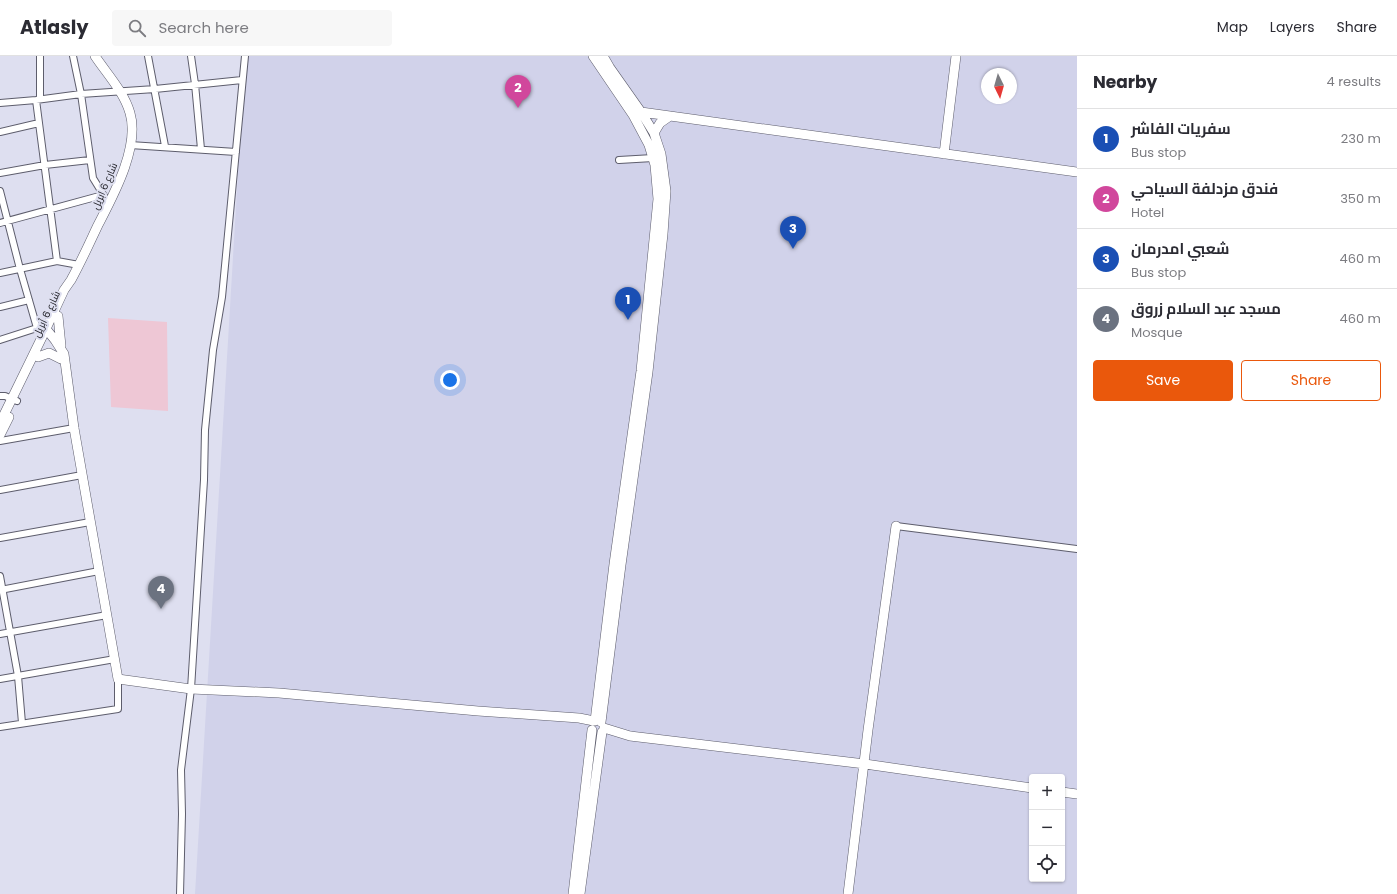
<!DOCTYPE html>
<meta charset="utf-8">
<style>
:root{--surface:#fff;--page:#f7f7f7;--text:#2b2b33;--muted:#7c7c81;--line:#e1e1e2;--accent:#ea580c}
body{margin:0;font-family:Poppins,Cairo,sans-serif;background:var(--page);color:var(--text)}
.controls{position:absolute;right:12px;bottom:12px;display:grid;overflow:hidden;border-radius:4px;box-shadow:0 1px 3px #0004}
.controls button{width:36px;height:36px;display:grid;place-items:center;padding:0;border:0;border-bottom:1px solid var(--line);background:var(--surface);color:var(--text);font:20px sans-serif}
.compass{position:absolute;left:981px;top:12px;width:36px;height:36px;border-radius:50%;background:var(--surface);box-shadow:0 1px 3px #0004;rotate:175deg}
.you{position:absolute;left:450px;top:324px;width:14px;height:14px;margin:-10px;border:3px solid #fff;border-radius:50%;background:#1a73e8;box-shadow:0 0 0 6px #1a73e833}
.badge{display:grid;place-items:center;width:26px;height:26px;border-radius:50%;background:var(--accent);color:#fff;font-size:13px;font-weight:700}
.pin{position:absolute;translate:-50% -33px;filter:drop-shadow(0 1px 2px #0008)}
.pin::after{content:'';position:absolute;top:21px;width:14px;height:12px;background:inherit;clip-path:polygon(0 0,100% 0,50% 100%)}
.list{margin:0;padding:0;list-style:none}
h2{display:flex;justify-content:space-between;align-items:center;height:52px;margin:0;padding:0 16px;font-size:17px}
h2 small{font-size:13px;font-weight:400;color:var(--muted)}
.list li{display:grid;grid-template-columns:26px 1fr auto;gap:12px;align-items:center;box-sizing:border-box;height:60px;padding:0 16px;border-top:1px solid var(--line)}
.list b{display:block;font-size:15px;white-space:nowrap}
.list p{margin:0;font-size:13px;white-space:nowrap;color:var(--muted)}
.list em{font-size:13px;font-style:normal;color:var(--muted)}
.actions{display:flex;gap:8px;padding:12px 16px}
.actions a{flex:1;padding:9px 0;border:1px solid var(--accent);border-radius:4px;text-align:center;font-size:14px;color:var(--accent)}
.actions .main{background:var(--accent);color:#fff}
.icon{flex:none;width:22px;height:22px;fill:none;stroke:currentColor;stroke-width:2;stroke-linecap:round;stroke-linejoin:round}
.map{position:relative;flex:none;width:1077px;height:838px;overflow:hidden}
header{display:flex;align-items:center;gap:24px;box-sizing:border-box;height:56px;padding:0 20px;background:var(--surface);border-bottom:1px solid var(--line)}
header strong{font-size:19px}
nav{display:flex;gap:22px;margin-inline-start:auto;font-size:14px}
.search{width:280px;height:36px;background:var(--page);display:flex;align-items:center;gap:10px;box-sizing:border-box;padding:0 14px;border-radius:4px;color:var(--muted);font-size:15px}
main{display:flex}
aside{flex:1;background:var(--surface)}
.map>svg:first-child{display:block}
.built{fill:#d1d2ea;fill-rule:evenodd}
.green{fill:#eec7d5}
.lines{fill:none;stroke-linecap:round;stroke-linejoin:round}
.street-casing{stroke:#5d5d6c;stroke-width:8}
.secondary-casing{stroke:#5d5d6c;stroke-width:10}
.street{stroke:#fff;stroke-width:6}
.secondary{stroke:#fff;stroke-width:9}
.labels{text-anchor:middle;stroke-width:4;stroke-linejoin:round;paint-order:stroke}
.street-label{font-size:10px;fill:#19191f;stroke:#dedff0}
</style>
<header>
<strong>Atlasly</strong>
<div class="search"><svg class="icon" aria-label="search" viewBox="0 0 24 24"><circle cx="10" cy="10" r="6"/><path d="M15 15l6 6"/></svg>Search here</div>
<nav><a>Map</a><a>Layers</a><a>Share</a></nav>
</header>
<main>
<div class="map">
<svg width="1077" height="838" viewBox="0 0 1077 838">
<rect width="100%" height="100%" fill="#dedff0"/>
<!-- built -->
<path class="built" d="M 245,0 L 1077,0 L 1077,838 L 195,838 ZM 987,18 L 1011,18 L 1011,42 L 987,42 ZM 1032,721 L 1062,721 L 1062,823 L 1032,823 Z"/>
<!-- green -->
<path class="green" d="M 108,262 L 167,266 L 168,355 L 111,351 Z"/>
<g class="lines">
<!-- street casing -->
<g class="street-casing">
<path id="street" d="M 40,0 L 40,43
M 73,0 L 81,38 L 93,122 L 109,148
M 148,0 L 165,90
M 191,0 L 195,28 L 201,93
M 36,44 L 57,205
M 0,47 L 36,44 L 81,38 L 155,33 L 242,24
M 0,76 L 39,67
M 130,89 L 236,96
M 619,104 L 653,102
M 0,117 L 45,109 L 90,104
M 0,135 L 20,213 L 37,272 L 43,279
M 0,167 L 103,139
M 0,217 L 57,205 L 79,209
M 0,251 L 29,244
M 0,284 L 37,272
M 0,340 L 5,340 L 17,345
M 0,385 L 74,372
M 0,434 L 82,419
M 896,470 L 1077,493
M 0,482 L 90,466
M 0,520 L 18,620 L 22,667
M 0,534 L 99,515
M 0,578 L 107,559
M 0,623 L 115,603
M 0,671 L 118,653 L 118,623
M 180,838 L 182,758 L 181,714 L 191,633 L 204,424 L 205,374 L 213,294 L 222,241 L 245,0"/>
</g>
<!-- secondary casing -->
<g class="secondary-casing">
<path id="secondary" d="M 593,0 L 633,59 L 649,89 L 655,109 L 658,143 L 641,315 L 614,508 L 595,665
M 639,57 L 641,56 L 1077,116
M 654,77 L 660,67 L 670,60
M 944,98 L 956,0
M 58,260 L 61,290
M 46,273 L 55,284 L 64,298 L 74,372 L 118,623 L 191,633 L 279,637 L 478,655 L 579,662 L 594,665
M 38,301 L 49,297 L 61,303
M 0,367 L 43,279 L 64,234 L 71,224 C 81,206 89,188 98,169 C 113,140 140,91 130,57 C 124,36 107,18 95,0
M 0,379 L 9,361
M 601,666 L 621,509 L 648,316 L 663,178 L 666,135 L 661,98 L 654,77 L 641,56 L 610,12 L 603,0
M 604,672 L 630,680 L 865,708 L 1032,732
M 1062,736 L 1077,738
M 573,838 L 592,674
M 580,838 L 602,676
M 848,838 L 868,674 L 896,470"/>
</g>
<!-- street -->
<use href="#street" class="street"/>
<!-- secondary -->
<use href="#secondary" class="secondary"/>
</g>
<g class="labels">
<!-- street labels -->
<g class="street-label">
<text transform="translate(104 130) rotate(-67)" y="4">شارع 6 ابريل</text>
<text transform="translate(46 258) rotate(-65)" y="4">شارع 6 أبريل</text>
</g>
</g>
</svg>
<div class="controls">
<button>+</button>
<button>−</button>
<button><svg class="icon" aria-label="locate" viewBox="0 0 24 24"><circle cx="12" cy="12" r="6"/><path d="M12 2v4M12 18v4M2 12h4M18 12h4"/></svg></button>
</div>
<svg class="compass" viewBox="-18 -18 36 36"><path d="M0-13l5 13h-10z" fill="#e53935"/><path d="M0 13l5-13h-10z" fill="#7c7c81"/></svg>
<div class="you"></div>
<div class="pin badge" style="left:628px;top:264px;background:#1a4fb4">1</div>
<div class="pin badge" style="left:518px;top:52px;background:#d1479c">2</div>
<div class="pin badge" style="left:793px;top:193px;background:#1a4fb4">3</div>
<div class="pin badge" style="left:161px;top:553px;background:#6b7280">4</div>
</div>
<aside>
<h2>Nearby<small>4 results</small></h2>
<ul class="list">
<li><span class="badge" style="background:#1a4fb4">1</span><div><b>سفريات الفاشر</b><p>Bus stop</p></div><em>230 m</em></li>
<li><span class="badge" style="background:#d1479c">2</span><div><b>فندق مزدلفة السياحي</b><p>Hotel</p></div><em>350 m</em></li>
<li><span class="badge" style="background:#1a4fb4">3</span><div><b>شعبي امدرمان</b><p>Bus stop</p></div><em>460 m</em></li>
<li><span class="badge" style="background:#6b7280">4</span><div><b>مسجد عبد السلام زروق</b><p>Mosque</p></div><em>460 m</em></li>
</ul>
<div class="actions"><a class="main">Save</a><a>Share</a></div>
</aside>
</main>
